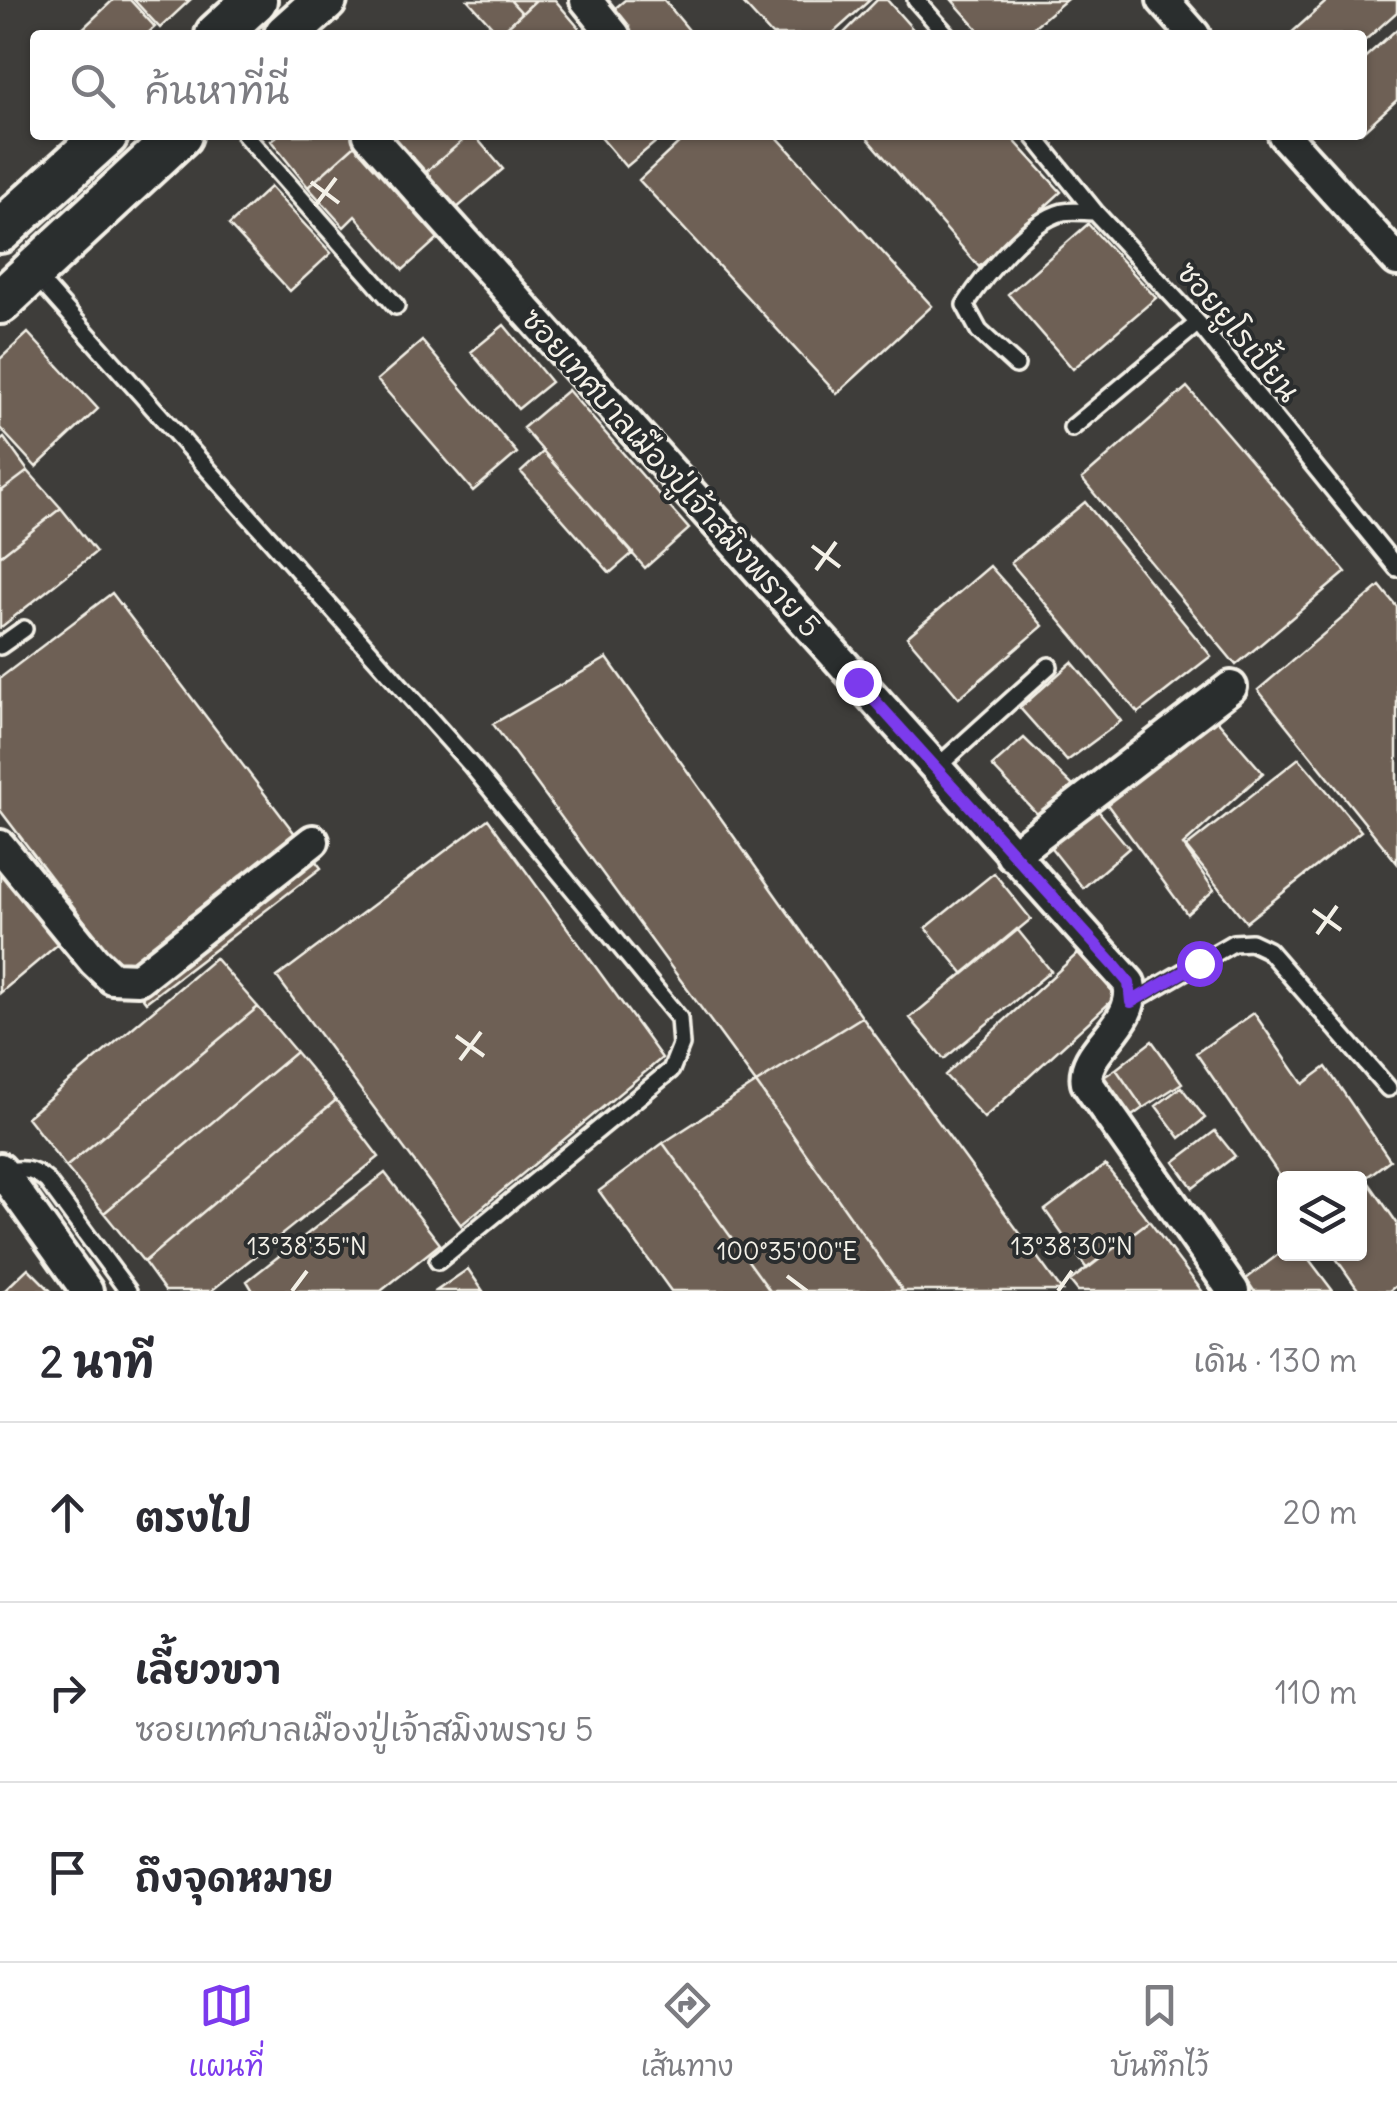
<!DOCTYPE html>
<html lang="th">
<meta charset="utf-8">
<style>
:root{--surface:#fff;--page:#f7f7f7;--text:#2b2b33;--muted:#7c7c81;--line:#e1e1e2;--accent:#7c3aed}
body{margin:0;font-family:Delius,"Playpen Sans Thai",sans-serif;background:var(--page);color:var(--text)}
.controls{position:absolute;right:30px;bottom:30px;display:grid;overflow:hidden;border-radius:10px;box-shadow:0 2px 8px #0004}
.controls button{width:90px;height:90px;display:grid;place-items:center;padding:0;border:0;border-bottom:2px solid var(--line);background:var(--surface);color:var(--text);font:50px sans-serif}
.stop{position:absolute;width:30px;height:30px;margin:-22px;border:8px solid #7c3aed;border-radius:50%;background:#fff}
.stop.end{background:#7c3aed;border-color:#fff;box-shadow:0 2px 10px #0008}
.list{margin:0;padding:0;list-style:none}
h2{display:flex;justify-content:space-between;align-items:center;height:130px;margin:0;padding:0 40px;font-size:42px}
h2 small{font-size:32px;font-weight:400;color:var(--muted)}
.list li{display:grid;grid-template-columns:65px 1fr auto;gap:30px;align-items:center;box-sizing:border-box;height:180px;padding:0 40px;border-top:2px solid var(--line)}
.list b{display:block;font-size:38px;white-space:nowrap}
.list p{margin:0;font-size:32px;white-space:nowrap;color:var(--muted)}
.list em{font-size:32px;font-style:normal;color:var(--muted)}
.icon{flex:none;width:55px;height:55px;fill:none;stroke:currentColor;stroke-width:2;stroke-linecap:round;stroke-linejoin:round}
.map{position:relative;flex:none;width:1397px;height:1291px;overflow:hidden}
.search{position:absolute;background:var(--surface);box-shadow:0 2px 8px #0004;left:30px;right:30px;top:30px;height:110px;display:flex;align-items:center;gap:25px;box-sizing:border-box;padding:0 35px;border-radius:10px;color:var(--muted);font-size:38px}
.sheet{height:670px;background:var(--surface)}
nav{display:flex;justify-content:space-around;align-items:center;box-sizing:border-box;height:140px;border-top:2px solid var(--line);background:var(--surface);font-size:28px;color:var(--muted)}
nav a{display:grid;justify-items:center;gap:5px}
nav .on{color:var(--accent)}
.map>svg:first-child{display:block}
.building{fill:#6e6155;stroke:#f4f1e8;stroke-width:2.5}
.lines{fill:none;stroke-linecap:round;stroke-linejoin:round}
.service-casing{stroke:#f4f1e8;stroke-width:22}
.minor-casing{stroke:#f4f1e8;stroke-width:38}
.secondary-casing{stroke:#f4f1e8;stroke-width:50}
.service{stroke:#2a2d2e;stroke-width:15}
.minor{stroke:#2a2d2e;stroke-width:30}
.secondary{stroke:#2a2d2e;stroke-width:42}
.route{stroke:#7c3aed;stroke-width:12}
.ticks{fill:none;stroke:#f4f1e8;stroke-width:4}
.labels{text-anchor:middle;stroke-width:8;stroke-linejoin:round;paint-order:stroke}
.street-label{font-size:30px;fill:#f4f1e8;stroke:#2a2d2e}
.ticks-label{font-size:25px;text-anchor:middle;fill:#f4f1e8;stroke:#2a2d2e;stroke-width:8;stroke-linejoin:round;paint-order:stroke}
</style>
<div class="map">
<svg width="1397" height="1291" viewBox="0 0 1397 1291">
<rect width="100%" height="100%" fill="#3e3d3a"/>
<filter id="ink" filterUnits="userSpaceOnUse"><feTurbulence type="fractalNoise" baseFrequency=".01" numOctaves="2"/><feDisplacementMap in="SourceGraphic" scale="20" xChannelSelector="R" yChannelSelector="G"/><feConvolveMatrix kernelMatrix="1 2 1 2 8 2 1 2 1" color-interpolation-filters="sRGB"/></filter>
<g filter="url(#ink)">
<!-- building -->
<path class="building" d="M 113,0 L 130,0 L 155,27 L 146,35 L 76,35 Z
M 134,0 L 190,0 L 160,28 Z
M 468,0 L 510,0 L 522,13 L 499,34 Z
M 510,0 L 536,0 L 522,13 Z
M 536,0 L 555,0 L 584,34 L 514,35 L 507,27 Z
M 625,0 L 664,0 L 693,35 L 623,35 L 607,15 Z
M 740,0 L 870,0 L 831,35 L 772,35 Z
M 877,0 L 887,0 L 918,35 L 842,35 Z
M 952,0 L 1066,0 L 1024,35 L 983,35 Z
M 1328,0 L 1397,0 L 1397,12 L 1362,43 L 1362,35 L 1289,35 Z
M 1397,29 L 1397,100 L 1362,132 L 1362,60 Z
M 278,135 L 358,135 L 362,139 L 308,187 L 271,141 Z
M 393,135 L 469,135 L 425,173 Z
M 469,135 L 474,135 L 503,169 L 456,209 L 425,173 Z
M 599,135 L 664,135 L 626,167 Z
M 687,135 L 775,135 L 932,306 L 837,394 L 639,180 Z
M 865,135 L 1009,135 L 1061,192 L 979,267 Z
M 362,139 L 445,232 L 403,270 L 355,216 L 344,227 L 308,187 Z
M 270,187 L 331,253 L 290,291 L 229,225 Z
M 1088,224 L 1156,298 L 1073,369 L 1008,294 Z
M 504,325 L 551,382 L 518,409 L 471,352 Z
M 28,333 L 98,409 L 36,467 L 0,428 L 0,359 Z
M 422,341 L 517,453 L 473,491 L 377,380 Z
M 1187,387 L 1346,572 L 1236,665 L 1082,479 Z
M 568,390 L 689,529 L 645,568 L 523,428 Z
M 4,438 L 28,471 L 0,492 L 0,441 Z
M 543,452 L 633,553 L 610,573 L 521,472 Z
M 28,471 L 61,508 L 0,556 L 0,492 Z
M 1085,502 L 1211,656 L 1138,713 L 1011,563 Z
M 61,508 L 96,552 L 0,628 L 0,556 Z
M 990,566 L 1043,626 L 959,698 L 907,637 Z
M 1380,586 L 1397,607 L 1397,863 L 1258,690 Z
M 112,593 L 321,868 L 146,1002 L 0,810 L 0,678 Z
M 607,658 L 862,1017 L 756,1083 L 493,724 Z
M 1072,662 L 1121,721 L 1067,761 L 1020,708 Z
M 1209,711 L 1263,773 L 1183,845 L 1214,890 L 1187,914 L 1101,796 Z
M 1024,738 L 1073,786 L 1040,817 L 992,766 Z
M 1299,758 L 1361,831 L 1246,922 L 1186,847 Z
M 1091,802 L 1129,848 L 1083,888 L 1044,839 Z
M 488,819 L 662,1058 L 461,1225 L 277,977 Z
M 0,864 L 63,940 L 0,993 Z
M 994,873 L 1031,919 L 964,974 L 926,928 Z
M 1017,929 L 1051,971 L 944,1059 L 910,1018 Z
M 1078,953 L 1117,996 L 984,1118 L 945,1075 Z
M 215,958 L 258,1007 L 66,1167 L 27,1117 Z
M 258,1007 L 296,1052 L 104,1213 L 66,1167 Z
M 1254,1013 L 1303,1084 L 1326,1067 L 1390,1160 L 1360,1182 L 1360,1178 L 1284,1178 L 1284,1182 L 1196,1053 Z
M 862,1017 L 1062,1291 L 903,1291 L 756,1083 Z
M 1152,1041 L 1182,1083 L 1143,1108 L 1116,1069 Z
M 296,1052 L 336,1100 L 144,1262 L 104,1213 Z
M 1116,1069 L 1143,1108 L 1121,1124 L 1093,1084 Z
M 756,1083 L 903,1291 L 770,1291 L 663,1143 Z
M 1181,1087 L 1205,1118 L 1180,1138 L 1156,1106 Z
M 336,1100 L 379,1157 L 211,1291 L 165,1291 L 144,1262 Z
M 1215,1131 L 1235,1156 L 1193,1188 L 1174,1162 Z
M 663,1143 L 770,1291 L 671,1291 L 599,1191 Z
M 1105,1165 L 1149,1221 L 1087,1269 L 1045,1210 Z
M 385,1173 L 440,1244 L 381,1291 L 253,1291 L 247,1281 Z
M 1369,1183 L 1397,1223 L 1397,1285 L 1389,1291 L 1359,1291 L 1333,1254 L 1360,1254 L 1360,1190 Z
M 1149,1221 L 1202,1291 L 1078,1291 L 1070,1281 Z
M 1284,1250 L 1284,1254 L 1305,1254 L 1333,1291 L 1254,1291 L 1246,1279 Z
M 28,1268 L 51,1291 L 4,1291 Z
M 468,1269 L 483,1291 L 436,1291 Z"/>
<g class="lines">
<!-- service casing -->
<g class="service-casing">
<path id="service" d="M 916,0 L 947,35
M 245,135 L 396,306
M 1033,135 L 1095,212 L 1198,323 L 1397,568
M 35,275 L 471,765 L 679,1018 L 681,1045 L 671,1070 L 438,1261
M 1016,365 L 979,331 L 965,305 C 984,276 1028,221 1063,212 C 1073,210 1085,212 1095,212
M 1072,428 L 1198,323
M 0,646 L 24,629
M 935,769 L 1049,666
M 1131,1002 L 1233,943 L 1251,942 L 1268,950 L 1388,1088
M 2,1172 C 21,1168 32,1168 47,1181 L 128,1291"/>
</g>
<!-- minor casing -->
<g class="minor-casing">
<path id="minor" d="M 586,0 L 614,35
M 1163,0 L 1194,35
M 369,135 L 1129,983 C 1139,1025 1080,1049 1087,1083 L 1233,1291
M 1284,135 L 1397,260
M 0,846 L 94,961 L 112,978 L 138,979 L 313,841
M 1012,855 L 1231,687
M 0,1169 L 87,1291"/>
</g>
<!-- secondary casing -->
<g class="secondary-casing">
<path id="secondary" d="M 217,35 L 255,0
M 286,35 L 325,0
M 0,231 L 106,135
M 0,302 L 180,135"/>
</g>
<!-- service -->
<use href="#service" class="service"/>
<!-- minor -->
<use href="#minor" class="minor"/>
<!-- secondary -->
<use href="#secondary" class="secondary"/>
</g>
</g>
<g class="lines" filter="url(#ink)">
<!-- route -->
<path class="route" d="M 858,682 L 1114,965 L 1129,983 L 1131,1002 L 1199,963"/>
</g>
<!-- ticks -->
<path class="ticks" d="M 311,182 L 339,203M 315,206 L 336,178M 812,546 L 840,567M 816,570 L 836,542M 1313,910 L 1341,930M 1317,934 L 1337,906M 456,1036 L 484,1056M 460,1060 L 481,1032M 787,1276 L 807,1291M 292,1291 L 307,1271M 1058,1291 L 1072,1271"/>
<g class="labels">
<!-- street labels -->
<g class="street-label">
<text transform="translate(1238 332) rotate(50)" y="10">ซอยยูโรเปี้ยน</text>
<text transform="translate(671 473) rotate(48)" y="10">ซอยเทศบาลเมืองปู่เจ้าสมิงพราย 5</text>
</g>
</g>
<g class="ticks-label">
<text x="307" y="1255">13°38'35"N</text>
<text x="1072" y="1255">13°38'30"N</text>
<text x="787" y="1260">100°35'00"E</text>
</g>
</svg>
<div class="controls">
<button><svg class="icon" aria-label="layers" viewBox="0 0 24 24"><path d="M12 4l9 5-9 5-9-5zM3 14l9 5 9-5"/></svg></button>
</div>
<div class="stop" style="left:1199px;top:963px"></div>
<div class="stop end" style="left:858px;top:682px"></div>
<div class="search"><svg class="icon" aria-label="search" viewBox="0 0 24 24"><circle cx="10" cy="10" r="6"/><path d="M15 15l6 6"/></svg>ค้นหาที่นี่</div>
</div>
<section class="sheet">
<h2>2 นาที<small>เดิน · 130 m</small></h2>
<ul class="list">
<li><svg class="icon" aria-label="ahead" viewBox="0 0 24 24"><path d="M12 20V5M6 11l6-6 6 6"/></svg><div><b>ตรงไป</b></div><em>20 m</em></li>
<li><svg class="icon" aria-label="right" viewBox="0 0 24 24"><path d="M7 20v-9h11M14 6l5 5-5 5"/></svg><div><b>เลี้ยวขวา</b><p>ซอยเทศบาลเมืองปู่เจ้าสมิงพราย 5</p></div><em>110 m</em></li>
<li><svg class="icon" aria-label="arrive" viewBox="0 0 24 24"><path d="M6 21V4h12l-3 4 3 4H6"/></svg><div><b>ถึงจุดหมาย</b></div></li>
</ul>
</section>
<nav>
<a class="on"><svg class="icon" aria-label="map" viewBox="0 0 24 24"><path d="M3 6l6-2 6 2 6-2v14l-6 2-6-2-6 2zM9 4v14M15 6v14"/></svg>แผนที่</a>
<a><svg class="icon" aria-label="directions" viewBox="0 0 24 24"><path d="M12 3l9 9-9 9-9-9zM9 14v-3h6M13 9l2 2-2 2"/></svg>เส้นทาง</a>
<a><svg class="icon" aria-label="saved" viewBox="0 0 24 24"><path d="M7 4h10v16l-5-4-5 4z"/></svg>บันทึกไว้</a>
</nav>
